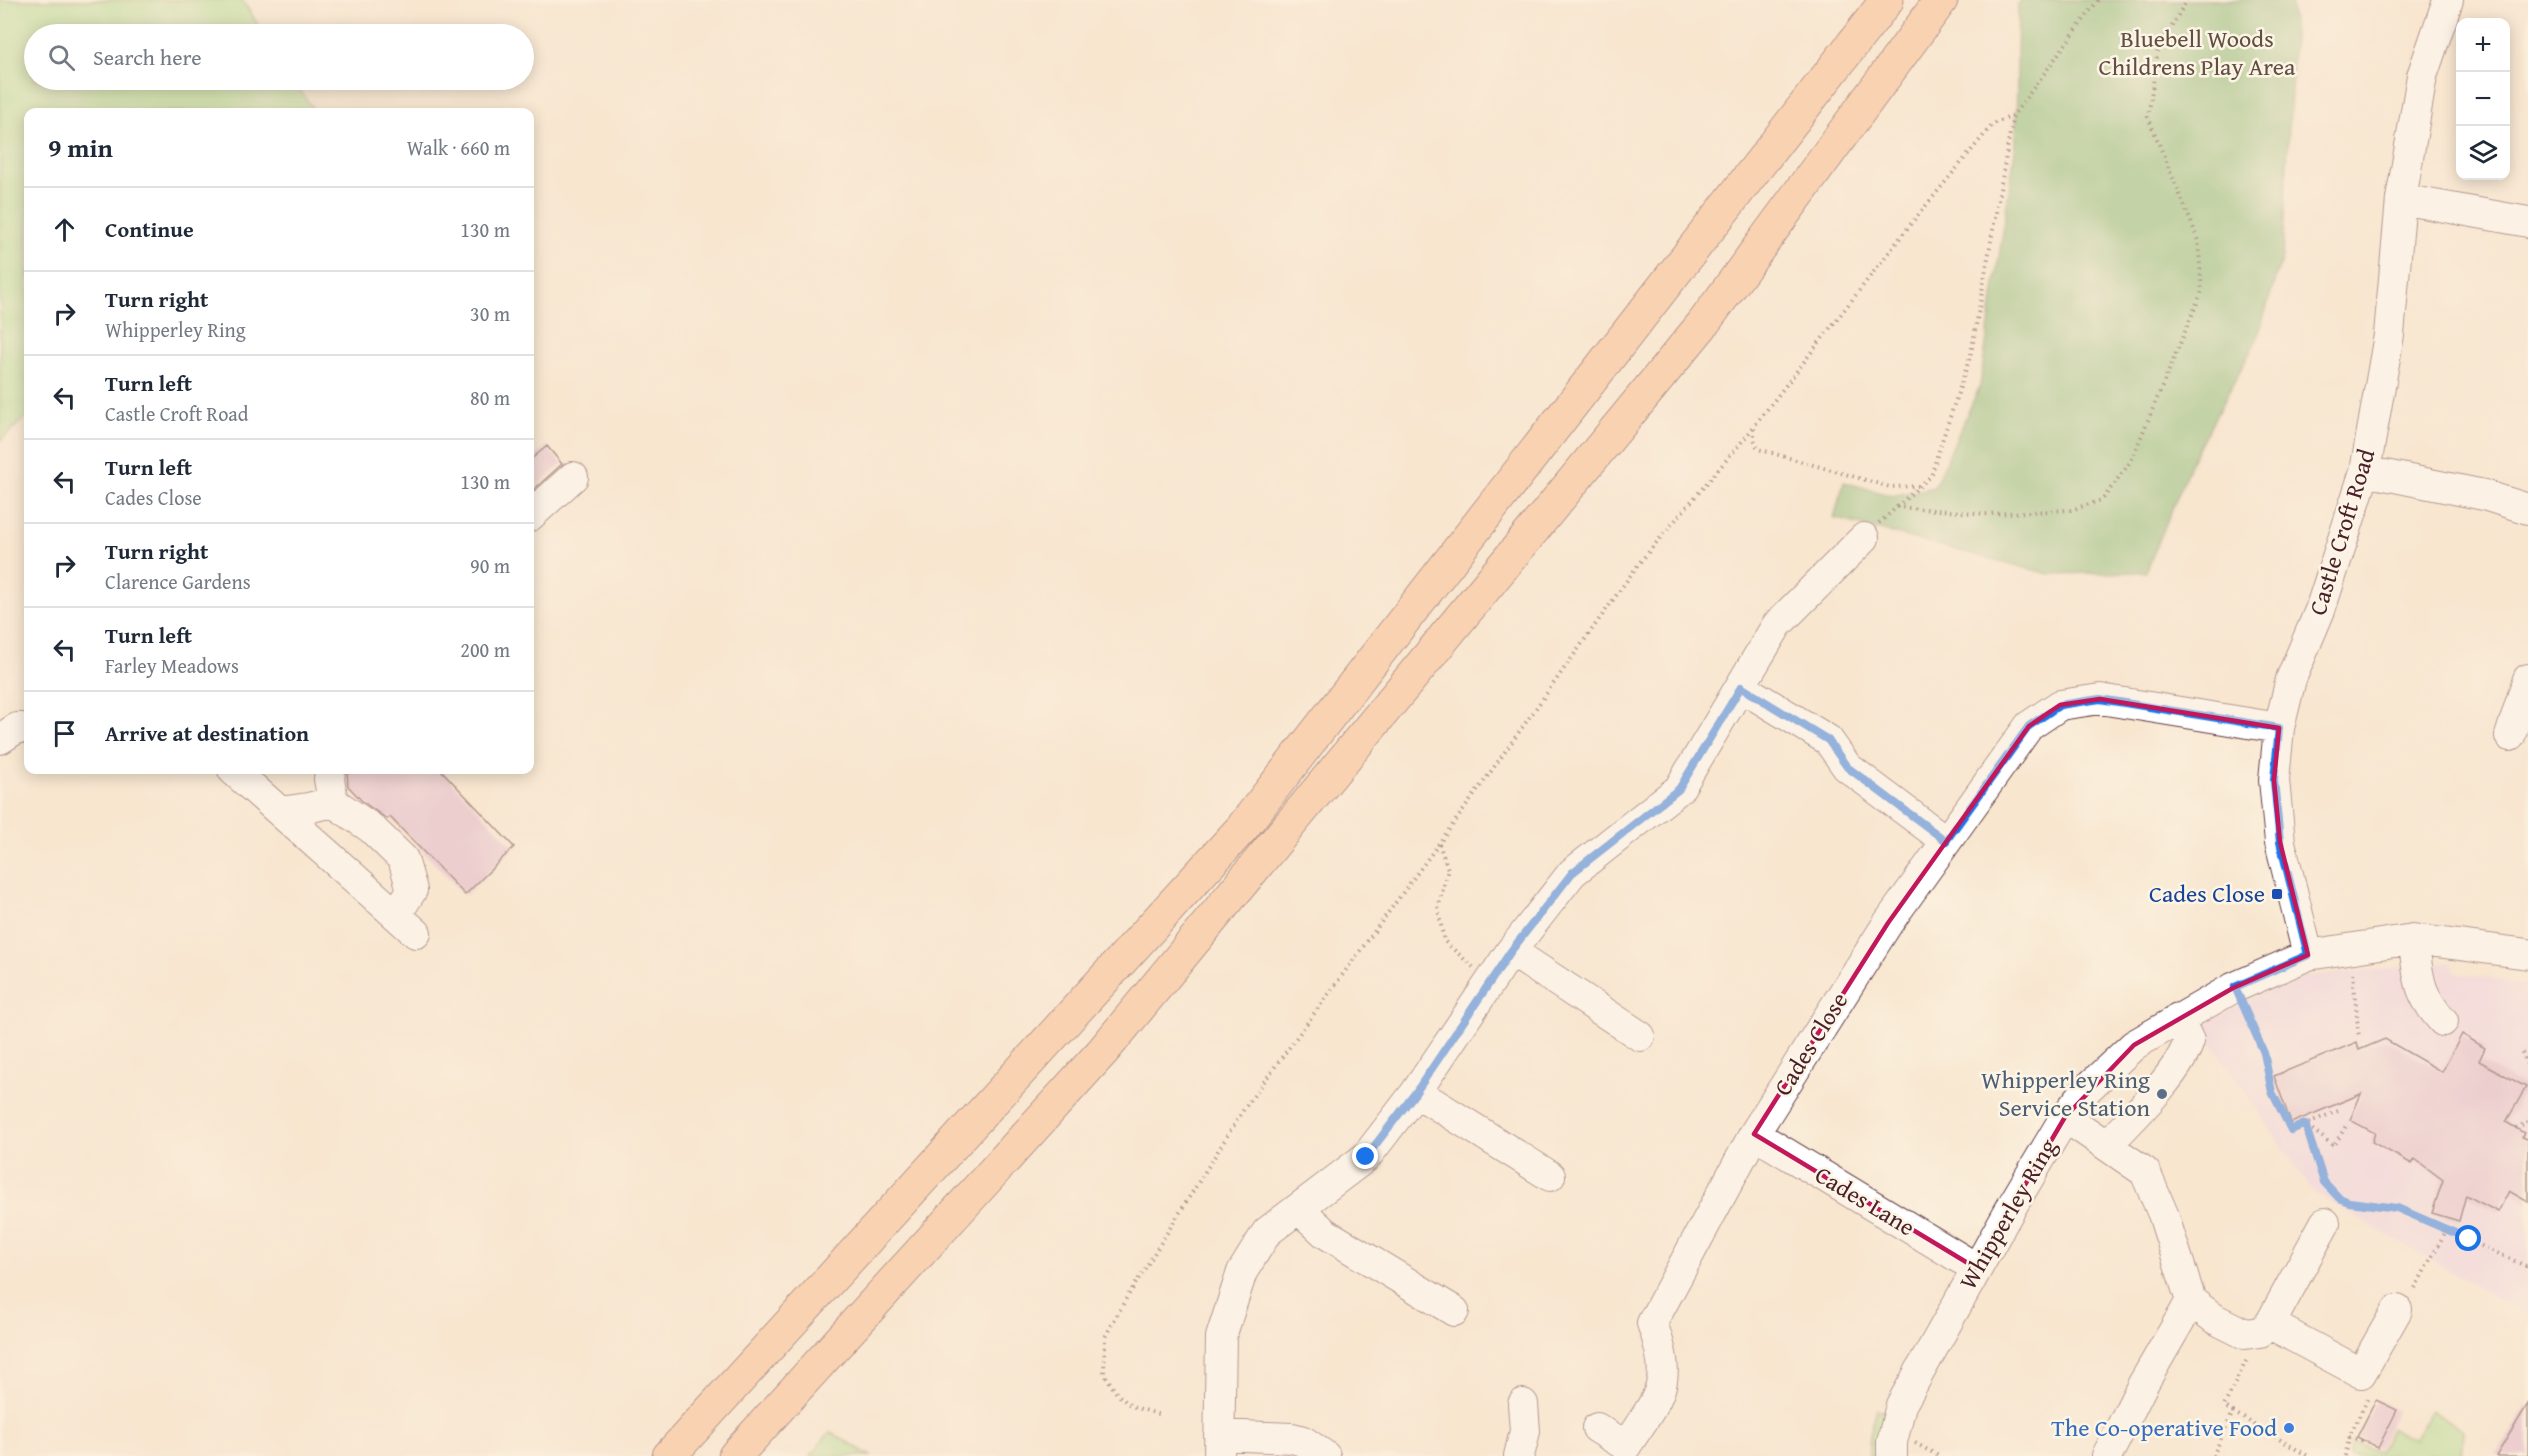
<!DOCTYPE html>
<meta charset="utf-8">
<style>
:root{--surface:#fff;--page:#f2f2f3;--text:#1f2937;--muted:#747a83;--line:#e0e1e3}
body{margin:0;font-family:"Gentium Book Plus",serif;background:var(--page);color:var(--text)}
.controls{position:absolute;right:18px;top:18px;display:grid;overflow:hidden;border-radius:12px;box-shadow:0 3px 15px #0003}
.controls button{width:54px;height:54px;display:grid;place-items:center;padding:0;border:0;border-bottom:2px solid var(--line);background:var(--surface);color:var(--text);font:30px sans-serif}
.stop{position:absolute;width:18px;height:18px;margin:-14px;border:4px solid #1a73e8;border-radius:50%;background:#fff}
.stop.end{background:#1a73e8;border-color:#fff;box-shadow:0 2px 6px #0008}
.list{margin:0;padding:0;list-style:none}
h2{display:flex;justify-content:space-between;align-items:center;height:78px;margin:0;padding:0 24px;font-size:26px}
h2 small{font-size:20px;font-weight:400;color:var(--muted)}
.list li{display:grid;grid-template-columns:39px 1fr auto;gap:18px;align-items:center;box-sizing:border-box;height:84px;padding:0 24px;border-top:2px solid var(--line)}
.list b{display:block;font-size:22px;white-space:nowrap}
.list p{margin:0;font-size:20px;white-space:nowrap;color:var(--muted)}
.list em{font-size:20px;font-style:normal;color:var(--muted)}
.icon{flex:none;width:33px;height:33px;fill:none;stroke:currentColor;stroke-width:2;stroke-linecap:round;stroke-linejoin:round}
.map{position:relative;flex:none;width:2528px;height:1456px;overflow:hidden}
.search{position:absolute;background:var(--surface);box-shadow:0 3px 15px #0003;left:24px;top:24px;width:510px;height:66px;display:flex;align-items:center;gap:15px;box-sizing:border-box;padding:0 21px;border-radius:33px;color:var(--muted);font-size:22px}
.panel{position:absolute;background:var(--surface);box-shadow:0 3px 15px #0003;left:24px;top:108px;width:510px;height:666px;border-radius:12px}
.map>svg:first-child{display:block}
.built{fill:#efd0e6}
.green{fill:#a8db8a;stroke:#797d5a;stroke-width:1.5}
.forest{fill:#86bb76;stroke:#686d50;stroke-width:1.5}
.building{fill:#dfb2cf}
.lines{fill:none;stroke-linecap:round;stroke-linejoin:round}
.minor-casing{stroke:#643d44;stroke-width:32}
.highway-casing{stroke:#643d44;stroke-width:35}
.path{stroke:#643d44;stroke-width:4;stroke-dasharray:1.5 4.5;stroke-linecap:butt}
.minor{stroke:#fff;stroke-width:30}
.highway{stroke:#fbbb8c;stroke-width:33}
.route{stroke:#1a73e8;stroke-width:8}
.marked{fill:none;stroke:#c2185b;stroke-width:4.5;stroke-linejoin:round}
.transit-dot{fill:#1a4fb4;stroke:#fcf5e5;stroke-width:2}
.service-dot{fill:#5c6f8a;stroke:#fcf5e5;stroke-width:2}
.shop-dot{fill:#3f7fe0;stroke:#fcf5e5;stroke-width:2}
.labels{text-anchor:middle;stroke-width:5;stroke-linejoin:round;paint-order:stroke}
.park-label{font-size:24px;fill:#624e43;stroke:#fcf5e5}
.street-label{font-size:24px;fill:#4a1f2b;stroke:#fcf5e5}
.transit-label{font-size:24px;fill:#164399;stroke:#fcf5e5;text-anchor:end}
.service-label{font-size:24px;fill:#4e5e75;stroke:#fcf5e5;text-anchor:end}
.shop-label{font-size:24px;fill:#366cbe;stroke:#fcf5e5;text-anchor:end}
</style>
<div class="map">
<svg width="2528" height="1456" viewBox="0 0 2528 1456">
<rect width="100%" height="100%" fill="#fcf5e5"/>
<filter id="ink" filterUnits="userSpaceOnUse"><feTurbulence type="fractalNoise" baseFrequency=".0167" numOctaves="2"/><feDisplacementMap in="SourceGraphic" scale="12" xChannelSelector="R" yChannelSelector="G"/><feConvolveMatrix kernelMatrix="1 2 1 2 8 2 1 2 1" color-interpolation-filters="sRGB"/></filter>
<filter id="wash" filterUnits="userSpaceOnUse"><feTurbulence type="fractalNoise" baseFrequency=".008" numOctaves="4" result="noise"/><feDisplacementMap in="SourceGraphic" scale="24" xChannelSelector="R" yChannelSelector="G"/><feGaussianBlur stdDeviation="1.35" result="paint"/><feColorMatrix in="noise" values="0 0 0 0 0 0 0 0 0 0 0 0 0 0 0 0 0 1.4 0 .05"/><feComposite in="paint" operator="in"/></filter>
<g filter="url(#wash)">
<rect width="100%" height="100%" fill="#f8e6cf"/>
<!-- built -->
<path class="built" d="M 2453,962 L 2454,973 L 2493,979 L 2528,987 L 2528,1316 L 2314,1193 L 2200,1026 L 2292,976 L 2294,978 Z"/>
<!-- green -->
<path class="green" d="M 0,0 L 242,0 L 264,34 L 34,34 L 34,80 L 293,80 L 315,112 L 28,112 L 28,415 L 0,441 Z
M 1877,1409 L 1887,1413 L 1882,1456 L 1869,1456 L 1870,1435 Z
M 2431,1410 L 2464,1431 L 2462,1456 L 2349,1456 L 2352,1442 L 2379,1451 L 2391,1428 L 2414,1440 Z
M 830,1432 L 871,1456 L 810,1456 Z"/>
<!-- forest -->
<path class="forest" d="M 2021,0 L 2291,0 L 2294,35 L 2282,257 L 2257,339 L 2192,460 L 2146,572 L 2049,574 L 1834,518 L 1844,482 L 1892,496 L 1934,487 L 1980,386 L 2016,143 L 2018,4 Z"/>
<g id="blocks">
<!-- building -->
<path class="building" d="M 547,446 L 562,464 L 530,493 L 530,460 Z
M 347,770 L 441,770 L 514,847 L 465,895 L 390,817 L 387,819 L 362,801 L 348,786 Z
M 2462,1034 L 2485,1048 L 2479,1061 L 2526,1087 L 2506,1122 L 2524,1133 L 2522,1137 L 2528,1140 L 2528,1202 L 2509,1191 L 2498,1212 L 2466,1195 L 2459,1221 L 2432,1213 L 2443,1180 L 2415,1159 L 2412,1164 L 2372,1142 L 2375,1133 L 2350,1120 L 2361,1094 L 2291,1123 L 2274,1076 L 2357,1042 L 2359,1050 L 2385,1039 L 2442,1072 Z
M 2376,1400 L 2397,1410 L 2378,1448 L 2357,1437 Z
M 2528,1404 L 2528,1456 L 2496,1456 Z"/>
</g>
</g>
<g filter="url(#ink)">
<use href="#blocks" fill-opacity="0" stroke="#643d44" stroke-width="1.5"/>
<g class="lines">
<!-- minor casing -->
<g class="minor-casing">
<path id="minor" d="M 2401,199 L 2528,222
M 2365,471 L 2484,495 L 2528,509
M 530,516 L 573,477
M 1741,687 L 1828,740 L 1847,767 L 1946,841
M 2510,736 L 2528,679
M 0,739 L 17,728 L 28,728
M 233,770 L 416,933
M 330,770 L 329,779 L 333,802
M 280,812 L 308,808 L 333,802 L 371,828 L 403,859 L 412,890 L 396,915
M 2413,939 C 2419,975 2416,992 2443,1021
M 1511,951 L 1640,1036
M 2308,955 L 2280,842 L 2274,780 L 2279,728 L 2291,679 L 2320,610 L 2365,471 L 2389,335 L 2401,199 L 2422,76 L 2448,0
M 1416,1092 L 1550,1176
M 2065,1117 L 2145,1172 L 2163,1214 L 2191,1301 L 2215,1319 L 2245,1334 L 2260,1332 L 2270,1324 L 2361,1373 L 2397,1310
M 1754,1134 L 1976,1268
M 2107,1145 C 2131,1119 2179,1074 2189,1041 L 2178,1018
M 1299,1209 L 1325,1233 L 1454,1311
M 2270,1324 L 2325,1223
M 1597,1428 L 1626,1446 C 1659,1395 1675,1386 1652,1323 L 1754,1134 L 1888,923 L 2029,726 L 2060,705 L 2100,699 L 2279,728
M 1219,1435 L 1292,1438 L 1303,1441 L 1325,1456
M 1219,1456 L 1221,1337 L 1242,1272 L 1267,1232 L 1366,1157 L 1416,1092 L 1511,951 L 1572,873 L 1679,789 L 1777,625 L 1864,538
M 1519,1456 L 1525,1431 L 1523,1404
M 1892,1456 L 1892,1442 L 1901,1405 L 2012,1206 L 2065,1117 L 2088,1088 L 2134,1045 L 2233,988 L 2308,955 L 2413,939 L 2528,954
M 2107,1456 L 2143,1384 L 2191,1301"/>
</g>
<!-- highway casing -->
<g class="highway-casing">
<path id="highway" d="M 669,1456 L 1242,828 L 1887,0
M 735,1456 L 1103,1051 L 1702,325 L 1941,0"/>
</g>
<!-- path -->
<path class="path" d="M 1754,428 L 1754,439 L 1758,449 L 1890,487 L 1918,486
M 1896,507 L 1987,514 L 2071,510 L 2102,500 L 2131,461 L 2202,291 L 2198,239 L 2148,117 L 2158,50 L 2187,0
M 1879,523 L 1931,476 L 1937,456 L 1971,354 L 2013,116
M 1439,844 L 1448,869 L 1438,909 L 1444,941 L 1473,967
M 2353,973 L 2359,1038
M 2244,1008 L 2264,1053 L 2272,1092 L 2291,1130 L 2305,1124 L 2334,1146 L 2347,1124
M 2522,1052 L 2528,1067
M 2338,1111 L 2305,1124 L 2323,1182 L 2339,1198 L 2349,1202 L 2397,1208 L 2526,1266 L 2528,1264
M 2516,1128 L 2528,1122
M 2415,1288 L 2447,1229
M 2233,1412 L 2308,1456
M 1158,1414 L 1131,1406 L 1117,1394 L 1104,1373 L 1105,1337 L 1126,1299 L 1244,1109 L 1465,808 L 1640,562 L 1745,438 L 1910,225 L 1993,124 L 2013,116 L 2098,0
M 2349,1437 L 2367,1442
M 1915,1443 L 1939,1456
M 2213,1456 L 2233,1412 L 2224,1406 L 2248,1357
M 2345,1456 L 2350,1435 L 2369,1396"/>
<!-- minor -->
<use href="#minor" class="minor"/>
<!-- highway -->
<use href="#highway" class="highway"/>
</g>
</g>
<g class="lines" filter="url(#ink)">
<!-- route -->
<path class="route" d="M 1366,1157 L 1416,1092 L 1511,951 L 1572,873 L 1679,789 L 1741,687 L 1828,740 L 1847,767 L 1946,841 L 2029,726 L 2060,705 L 2100,699 L 2279,728 L 2274,780 L 2280,842 L 2308,955 L 2235,987 L 2264,1053 L 2272,1092 L 2291,1130 L 2305,1124 L 2324,1182 L 2339,1198 L 2349,1202 L 2397,1208 L 2469,1239"/>
</g>
<!-- marked area -->
<path d="M0 0H2528V1456H0ZM 2100,699 L 2279,728 L 2274,780 L 2280,842 L 2308,955 L 2233,988 L 2134,1045 L 2065,1117 L 1976,1268 L 1754,1134 L 1888,923 L 2029,726 L 2060,705 Z" fill="#f8e6cf" fill-opacity=".55" fill-rule="evenodd"/>
<path class="marked" d="M 2100,699 L 2279,728 L 2274,780 L 2280,842 L 2308,955 L 2233,988 L 2134,1045 L 2065,1117 L 1976,1268 L 1754,1134 L 1888,923 L 2029,726 L 2060,705 Z"/>
<!-- markers -->
<rect class="transit-dot" x="2271" y="888" width="12" height="12" rx="3"/>
<circle class="service-dot" cx="2162" cy="1094" r="6"/>
<circle class="shop-dot" cx="2289" cy="1428" r="6"/>
<g class="labels">
<!-- park labels -->
<g class="park-label">
<text x="2197" y="47">Bluebell Woods<tspan x="2197" dy="28">Childrens Play Area</tspan></text>
</g>
<!-- street labels -->
<g class="street-label">
<text transform="translate(2342 532) rotate(-73)" y="8">Castle Croft Road</text>
<text transform="translate(1811 1044) rotate(-58)" y="8">Cades Close</text>
<text transform="translate(1865 1201) rotate(31)" y="8">Cades Lane</text>
<text transform="translate(2008 1214) rotate(-60)" y="8">Whipperley Ring</text>
</g>
<!-- transit labels -->
<g class="transit-label">
<text x="2265" y="902">Cades Close</text>
</g>
<!-- service labels -->
<g class="service-label">
<text x="2150" y="1088">Whipperley Ring<tspan x="2150" dy="28">Service Station</tspan></text>
</g>
<!-- shop labels -->
<g class="shop-label">
<text x="2277" y="1436">The Co-operative Food</text>
</g>
</g>
</svg>
<div class="controls">
<button>+</button>
<button>−</button>
<button><svg class="icon" aria-label="layers" viewBox="0 0 24 24"><path d="M12 4l9 5-9 5-9-5zM3 14l9 5 9-5"/></svg></button>
</div>
<div class="stop" style="left:2469px;top:1239px"></div>
<div class="stop end" style="left:1366px;top:1157px"></div>
<div class="search"><svg class="icon" aria-label="search" viewBox="0 0 24 24"><circle cx="10" cy="10" r="6"/><path d="M15 15l6 6"/></svg>Search here</div>
<section class="panel">
<h2>9 min<small>Walk · 660 m</small></h2>
<ul class="list">
<li><svg class="icon" aria-label="ahead" viewBox="0 0 24 24"><path d="M12 20V5M6 11l6-6 6 6"/></svg><div><b>Continue</b></div><em>130 m</em></li>
<li><svg class="icon" aria-label="right" viewBox="0 0 24 24"><path d="M7 20v-9h11M14 6l5 5-5 5"/></svg><div><b>Turn right</b><p>Whipperley Ring</p></div><em>30 m</em></li>
<li><svg class="icon" aria-label="left" viewBox="0 0 24 24"><path d="M17 20v-9H6M10 6l-5 5 5 5"/></svg><div><b>Turn left</b><p>Castle Croft Road</p></div><em>80 m</em></li>
<li><svg class="icon" aria-label="left" viewBox="0 0 24 24"><path d="M17 20v-9H6M10 6l-5 5 5 5"/></svg><div><b>Turn left</b><p>Cades Close</p></div><em>130 m</em></li>
<li><svg class="icon" aria-label="right" viewBox="0 0 24 24"><path d="M7 20v-9h11M14 6l5 5-5 5"/></svg><div><b>Turn right</b><p>Clarence Gardens</p></div><em>90 m</em></li>
<li><svg class="icon" aria-label="left" viewBox="0 0 24 24"><path d="M17 20v-9H6M10 6l-5 5 5 5"/></svg><div><b>Turn left</b><p>Farley Meadows</p></div><em>200 m</em></li>
<li><svg class="icon" aria-label="arrive" viewBox="0 0 24 24"><path d="M6 21V4h12l-3 4 3 4H6"/></svg><div><b>Arrive at destination</b></div></li>
</ul>
</section>
</div>
